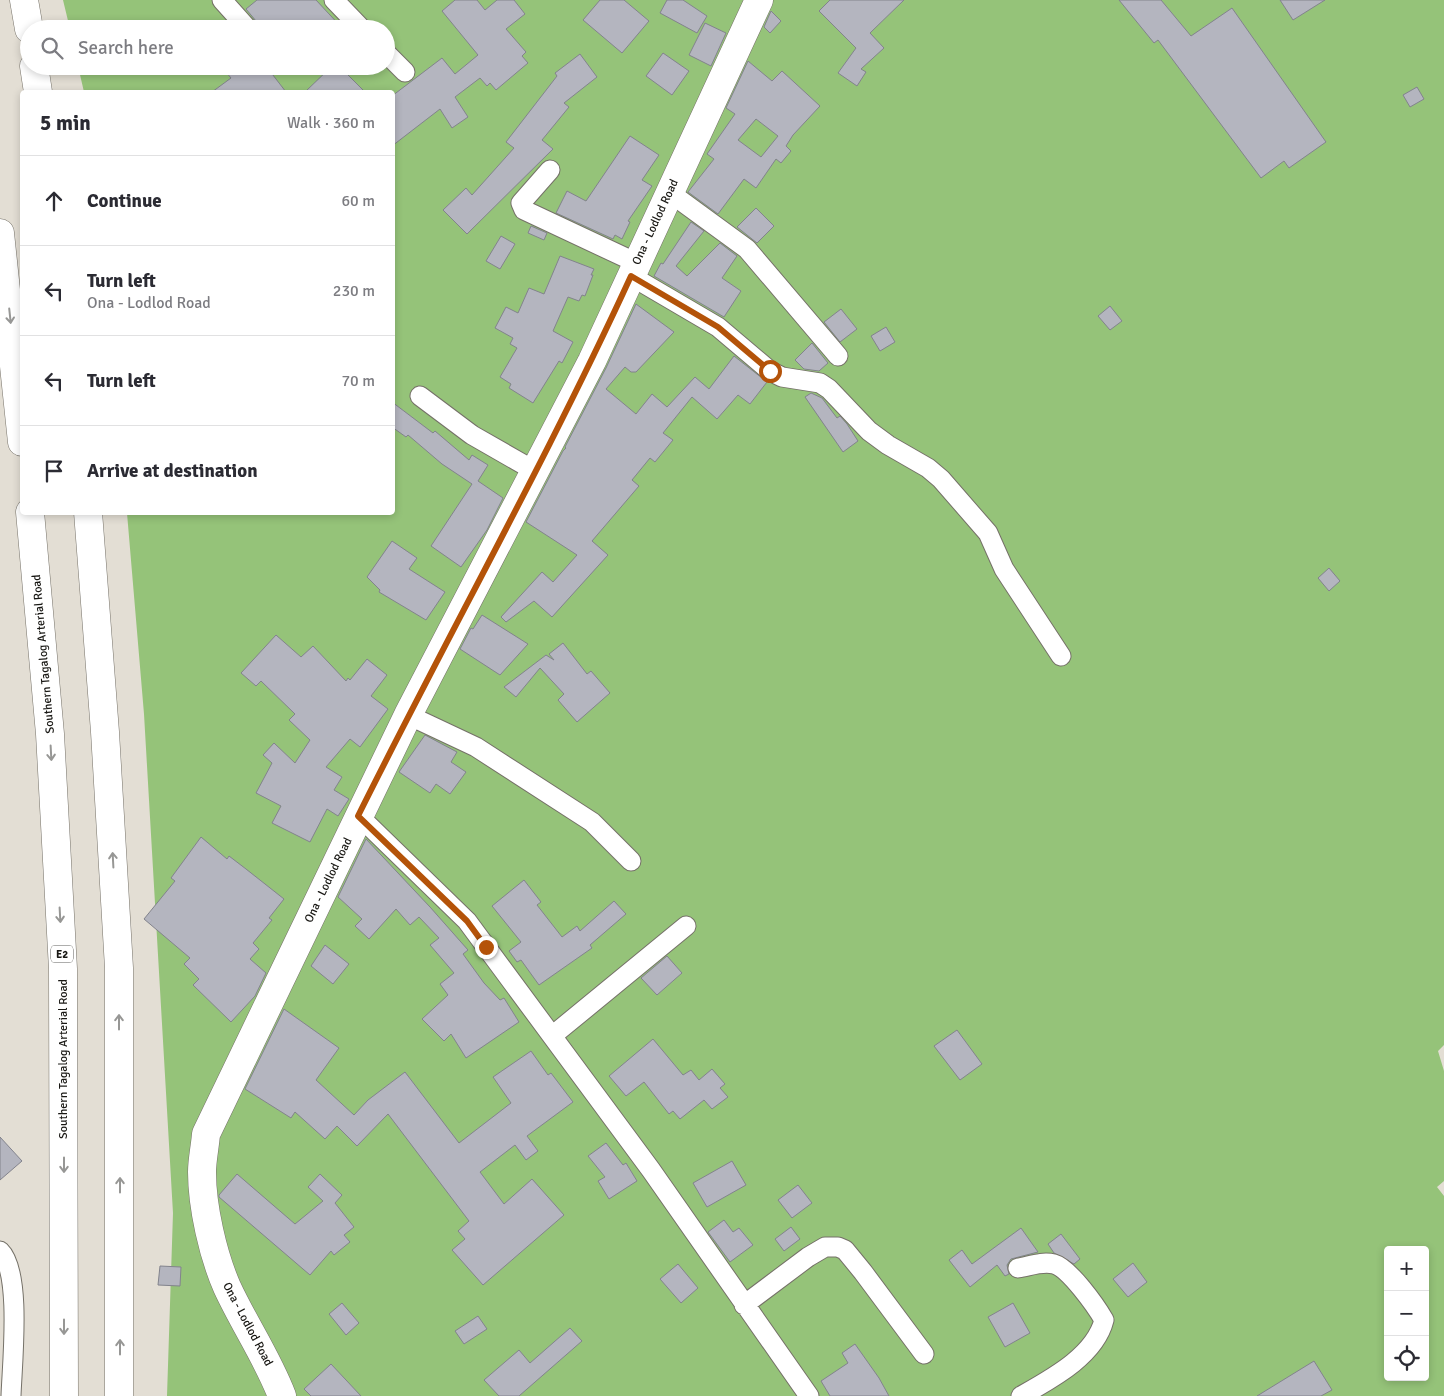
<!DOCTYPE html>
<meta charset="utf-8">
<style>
:root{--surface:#fff;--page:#f7f7f7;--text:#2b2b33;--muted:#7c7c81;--line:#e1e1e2}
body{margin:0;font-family:Signika,sans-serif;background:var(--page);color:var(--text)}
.controls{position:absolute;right:15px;bottom:15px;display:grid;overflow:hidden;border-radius:5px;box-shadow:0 2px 8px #0003}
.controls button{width:45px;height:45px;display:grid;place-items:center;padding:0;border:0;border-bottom:1px solid var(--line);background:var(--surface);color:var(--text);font:25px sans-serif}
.stop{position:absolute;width:15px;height:15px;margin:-11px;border:4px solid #b45309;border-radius:50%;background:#fff}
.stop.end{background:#b45309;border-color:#fff;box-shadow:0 1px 5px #0008}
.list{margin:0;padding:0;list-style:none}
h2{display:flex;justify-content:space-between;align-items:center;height:65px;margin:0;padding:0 20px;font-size:21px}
h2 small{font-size:16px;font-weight:400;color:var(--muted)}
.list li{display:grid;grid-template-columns:32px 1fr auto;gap:15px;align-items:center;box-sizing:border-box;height:90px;padding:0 20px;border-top:1px solid var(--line)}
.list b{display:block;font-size:19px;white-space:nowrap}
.list p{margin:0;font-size:16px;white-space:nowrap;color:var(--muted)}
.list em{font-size:16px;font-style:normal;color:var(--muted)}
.icon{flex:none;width:28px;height:28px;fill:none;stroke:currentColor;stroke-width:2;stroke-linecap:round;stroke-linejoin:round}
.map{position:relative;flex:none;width:1444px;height:1396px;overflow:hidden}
.search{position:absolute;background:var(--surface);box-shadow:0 2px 8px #0003;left:20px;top:20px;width:375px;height:55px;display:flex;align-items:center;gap:12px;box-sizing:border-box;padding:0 18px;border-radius:28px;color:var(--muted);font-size:19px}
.panel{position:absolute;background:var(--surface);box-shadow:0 2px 8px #0003;left:20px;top:90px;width:375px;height:425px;border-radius:5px}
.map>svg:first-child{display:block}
.green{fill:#95c379;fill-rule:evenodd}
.building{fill:#b4b5bf;stroke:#82838c;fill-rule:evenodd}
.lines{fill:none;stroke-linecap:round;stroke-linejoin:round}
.street-casing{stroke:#757168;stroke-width:21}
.secondary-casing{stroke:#757168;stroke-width:29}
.highway-casing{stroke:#757168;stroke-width:29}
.street{stroke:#fff;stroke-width:19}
.secondary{stroke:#fff;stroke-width:28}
.highway{stroke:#fff;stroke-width:28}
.oneway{stroke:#979795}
.route{stroke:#b45309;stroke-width:6}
.labels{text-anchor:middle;stroke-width:4;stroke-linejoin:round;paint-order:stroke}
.shield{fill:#fff;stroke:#5d5d5a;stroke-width:1}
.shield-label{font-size:11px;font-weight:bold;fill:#181713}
.street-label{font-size:12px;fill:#181713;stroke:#fff}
</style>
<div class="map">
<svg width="1444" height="1396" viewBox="0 0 1444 1396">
<rect width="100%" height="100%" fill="#e3ded4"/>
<!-- green -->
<path class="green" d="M 63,0 L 1444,0 L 1444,1045 L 1438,1051 L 1444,1071 L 1444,1181 L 1437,1187 L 1444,1196 L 1444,1396 L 167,1396 L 173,1213 L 144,714 L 127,513 L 392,512 L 392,92 L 84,92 L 78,66 L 386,66 L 386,29 L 70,29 ZM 1388,1250 L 1425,1250 L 1425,1377 L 1388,1377 Z"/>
<!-- building -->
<path class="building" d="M 257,0 L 316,0 L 343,29 L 259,29 L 256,21 L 246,9 Z
M 455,0 L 477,0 L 485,10 L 497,0 L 514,0 L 525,14 L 506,29 L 526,52 L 522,56 L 528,63 L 496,90 L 490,83 L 487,86 L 480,78 L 455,97 L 468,117 L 452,128 L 440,109 L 392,146 L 392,96 L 442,58 L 455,74 L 478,55 L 442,11 Z
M 600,0 L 624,0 L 649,21 L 622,53 L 583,20 Z
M 667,0 L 683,0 L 707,16 L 697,33 L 660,13 Z
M 830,0 L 904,0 L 870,33 L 884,48 L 861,69 L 866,72 L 857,86 L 838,73 L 856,48 L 819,11 Z
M 1119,0 L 1161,0 L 1191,36 L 1232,8 L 1326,142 L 1289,168 L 1284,161 L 1261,178 L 1158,40 L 1154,43 Z
M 1280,0 L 1325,0 L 1293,20 Z
M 771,11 L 781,21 L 770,33 L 764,27 Z
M 705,23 L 726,33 L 711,66 L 689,55 Z
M 663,53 L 689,71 L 672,95 L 646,76 Z
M 580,54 L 597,77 L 564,103 L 569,107 L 542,140 L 553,149 L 467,234 L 443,210 L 466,188 L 472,195 L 514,148 L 506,142 L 557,76 L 555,73 Z
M 748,61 L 772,81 L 782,71 L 820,106 L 793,135 L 786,146 L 791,151 L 781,163 L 776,159 L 756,188 L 744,179 L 718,214 L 688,192 L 714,159 L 707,154 L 735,114 L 726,108 ZM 756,119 L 778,136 L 761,157 L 738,140 Z
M 221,66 L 266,66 L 286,92 L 212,92 L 231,78 Z
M 332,66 L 339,66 L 365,92 L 305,92 Z
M 1417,87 L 1424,99 L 1410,107 L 1403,95 Z
M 630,136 L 659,155 L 642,180 L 652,186 L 628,221 L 630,222 L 622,239 L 615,235 L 613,239 L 556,213 L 567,191 L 586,201 Z
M 756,208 L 774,226 L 757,243 L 737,227 Z
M 691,222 L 704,231 L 676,266 L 687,276 L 720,243 L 737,256 L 722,278 L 741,291 L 724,317 L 654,276 L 661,263 L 663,264 Z
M 531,226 L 547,233 L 544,240 L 528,233 Z
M 501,236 L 515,244 L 500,269 L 486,261 Z
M 560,256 L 594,269 L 591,275 L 593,275 L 585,296 L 582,295 L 579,301 L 568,297 L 553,331 L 573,342 L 562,363 L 559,361 L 533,403 L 509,388 L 511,384 L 500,377 L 517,348 L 510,344 L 513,338 L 495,328 L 506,307 L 518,313 L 529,288 L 544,294 Z
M 636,304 L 674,332 L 636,372 L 631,372 L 625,367 L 606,389 L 636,414 L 652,394 L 667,407 L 695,377 L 709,389 L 734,356 L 767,382 L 750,404 L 738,395 L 717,419 L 692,397 L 663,433 L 673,440 L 655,462 L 650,458 L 632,480 L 639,486 L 592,541 L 608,555 L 552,617 L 534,601 L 506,622 L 501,617 L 542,572 L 553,582 L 577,555 L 526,522 L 563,451 L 566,448 L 565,447 L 606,368 Z
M 1110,306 L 1122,321 L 1110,330 L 1098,316 Z
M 841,309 L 857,329 L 840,342 L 824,322 Z
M 886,327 L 895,342 L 880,351 L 871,336 Z
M 812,343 L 828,363 L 819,371 L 804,369 L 795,360 Z
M 811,393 L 822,398 L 837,418 L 840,416 L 847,424 L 858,441 L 843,452 L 805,397 Z
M 392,402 L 433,433 L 435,431 L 469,460 L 472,455 L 488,465 L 478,481 L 503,498 L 487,530 L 461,567 L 431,546 L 472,484 L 442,464 L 408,435 L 406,437 L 392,427 Z
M 392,541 L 417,558 L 409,569 L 445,592 L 426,620 L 379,592 L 380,590 L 367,577 Z
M 1329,568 L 1340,581 L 1329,591 L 1318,578 Z
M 482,615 L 528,644 L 500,675 L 460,649 L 471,628 L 473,629 Z
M 276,635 L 301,657 L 313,646 L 346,681 L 348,678 L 350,680 L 367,659 L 387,675 L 371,696 L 388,709 L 360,747 L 350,739 L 326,767 L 342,777 L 334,790 L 349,799 L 338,816 L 327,809 L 310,842 L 272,823 L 281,806 L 256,793 L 272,763 L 263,755 L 274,743 L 295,763 L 310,740 L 289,720 L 295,714 L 261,681 L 256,686 L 241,673 Z
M 563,643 L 587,674 L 591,671 L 610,693 L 577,722 L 558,700 L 564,694 L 540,668 L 516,697 L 504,687 L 546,655 L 554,660 L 549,654 Z
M 425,735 L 457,752 L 451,762 L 466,772 L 450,794 L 436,784 L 430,793 L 399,772 Z
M 201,837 L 227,859 L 229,856 L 246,869 L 284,899 L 269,918 L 272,920 L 253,943 L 259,949 L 250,959 L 266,973 L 255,996 L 231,1022 L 193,985 L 199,979 L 184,964 L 190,958 L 144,919 L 175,881 L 171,878 Z
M 366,839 L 430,907 L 468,950 L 463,954 L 484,983 L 500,1000 L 504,998 L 519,1022 L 466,1058 L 451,1034 L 444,1041 L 422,1019 L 448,995 L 440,984 L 454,973 L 430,945 L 439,938 L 419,917 L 410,925 L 396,909 L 369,939 L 355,926 L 362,919 L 338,897 Z
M 524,880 L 541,902 L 537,905 L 562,937 L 577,926 L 580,931 L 614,901 L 626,914 L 590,945 L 592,948 L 539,985 L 521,960 L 517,962 L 509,951 L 521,942 L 492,906 Z
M 325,945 L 349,964 L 333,984 L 311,966 Z
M 667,956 L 682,973 L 657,995 L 641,978 Z
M 284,1009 L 339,1048 L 316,1080 L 354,1115 L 368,1100 L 405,1072 L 459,1143 L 511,1103 L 493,1077 L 531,1051 L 548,1075 L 551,1073 L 573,1102 L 527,1136 L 538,1151 L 526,1160 L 515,1145 L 480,1172 L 504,1204 L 532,1179 L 564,1215 L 483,1285 L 452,1250 L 465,1239 L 458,1231 L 469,1221 L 388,1114 L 357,1146 L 337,1126 L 325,1139 L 295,1112 L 291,1118 L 245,1089 Z
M 957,1030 L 982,1064 L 960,1080 L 934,1046 Z
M 653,1039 L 683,1075 L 691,1070 L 699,1080 L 712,1069 L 725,1084 L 720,1088 L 728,1097 L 712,1109 L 704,1100 L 680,1119 L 673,1111 L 669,1114 L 644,1082 L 626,1096 L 609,1076 Z
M 0,1137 L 22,1161 L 0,1180 Z
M 606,1143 L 623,1165 L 626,1163 L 637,1181 L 609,1199 L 598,1181 L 605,1177 L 588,1156 Z
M 732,1161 L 746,1185 L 707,1207 L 693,1183 Z
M 237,1174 L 295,1224 L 323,1201 L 308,1187 L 320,1174 L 342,1195 L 335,1203 L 354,1227 L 344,1235 L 350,1242 L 334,1255 L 331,1251 L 310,1275 L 219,1197 L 219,1195 Z
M 798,1185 L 812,1203 L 792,1218 L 778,1200 Z
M 724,1220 L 733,1232 L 739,1228 L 753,1245 L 730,1262 L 708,1232 Z
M 791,1227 L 800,1239 L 784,1251 L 775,1239 Z
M 1021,1228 L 1038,1252 L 1011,1259 L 1007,1265 L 1009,1274 L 1005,1276 L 997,1265 L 970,1287 L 949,1260 L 962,1250 L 972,1264 Z
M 1061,1234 L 1080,1259 L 1074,1264 L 1054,1253 L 1048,1244 Z
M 1133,1263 L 1147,1282 L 1128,1297 L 1113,1279 Z
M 678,1264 L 698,1288 L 681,1303 L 660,1279 Z
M 160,1266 L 181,1267 L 180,1286 L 158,1285 Z
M 342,1303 L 359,1323 L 346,1335 L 329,1314 Z
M 1013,1303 L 1030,1333 L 1005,1347 L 988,1317 Z
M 478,1316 L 487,1329 L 464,1344 L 455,1331 Z
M 570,1328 L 582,1341 L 519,1396 L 499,1396 L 484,1380 L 519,1350 L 530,1363 Z
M 855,1344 L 879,1378 L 889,1396 L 830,1396 L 821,1381 L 848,1363 L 842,1353 Z
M 1314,1361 L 1332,1390 L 1321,1396 L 1257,1396 Z
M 331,1364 L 361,1396 L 311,1396 L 304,1389 Z"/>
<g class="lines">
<!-- street casing -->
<g class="street-casing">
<path id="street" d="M 222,0 L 248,29
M 334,0 L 362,29
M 386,53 L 405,72
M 550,170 L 521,203 L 524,210 L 637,263
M 669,192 L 747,249 L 838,356
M 631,276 L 718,327 L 770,371 L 782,377 L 820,383 L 829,389 L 869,431 L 888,445 L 928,468 L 941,479 L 988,533 L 1004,569 L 1061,656
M 420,396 L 472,435 L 535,471
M 408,715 L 476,747 L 592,822 L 631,861
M 359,816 L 467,921 L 651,1170 L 809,1396
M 552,1036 L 686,926
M 0,1251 C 22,1272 12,1364 11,1396
M 1018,1268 C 1030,1266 1042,1261 1054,1264 C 1069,1268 1096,1306 1104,1320 C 1095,1356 1051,1379 1021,1396
M 744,1305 L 808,1257 L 825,1247 L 838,1247 L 845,1250 L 863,1272 L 924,1354"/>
</g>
<!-- secondary casing -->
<g class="secondary-casing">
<path id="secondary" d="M 282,1396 C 267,1357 244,1324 227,1287 C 213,1255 202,1207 202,1172 C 202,1160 205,1147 206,1134 L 408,715 L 592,361 L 759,0"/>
</g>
<!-- highway casing -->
<g class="highway-casing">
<path id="highway" d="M 24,0 L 29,29
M 34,66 L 38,92
M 0,233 L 22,442
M 30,512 L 50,734 L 63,969 L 64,1396
M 88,512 L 105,732 L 119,968 L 119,1396"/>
</g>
<!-- street -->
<use href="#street" class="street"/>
<!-- secondary -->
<use href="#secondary" class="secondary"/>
<!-- highway -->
<use href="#highway" class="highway"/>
</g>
<!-- one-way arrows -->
<defs><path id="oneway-shaft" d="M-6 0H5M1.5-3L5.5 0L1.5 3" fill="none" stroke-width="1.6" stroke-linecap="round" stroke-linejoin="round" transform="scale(1.25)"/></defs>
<g class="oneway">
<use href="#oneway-shaft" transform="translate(10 316) rotate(84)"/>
<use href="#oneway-shaft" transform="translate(51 753) rotate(87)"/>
<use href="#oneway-shaft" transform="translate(113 860) rotate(-93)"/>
<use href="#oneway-shaft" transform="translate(60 915) rotate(87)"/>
<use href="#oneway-shaft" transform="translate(119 1022) rotate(-90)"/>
<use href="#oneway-shaft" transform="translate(64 1165) rotate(90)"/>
<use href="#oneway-shaft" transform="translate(120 1185) rotate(-90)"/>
<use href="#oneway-shaft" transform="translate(64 1327) rotate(90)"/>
<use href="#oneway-shaft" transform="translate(120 1347) rotate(-90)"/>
</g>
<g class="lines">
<!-- route -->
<path class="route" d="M 486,947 L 467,921 L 358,816 C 448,635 547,459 631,276 L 718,327 L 770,371"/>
</g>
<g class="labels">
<!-- shield labels -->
<rect class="shield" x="51" y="945.5" width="22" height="17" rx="4"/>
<g class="shield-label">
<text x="62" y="958">E2</text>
</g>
<!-- street labels -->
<g class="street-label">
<text transform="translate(655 222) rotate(-65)" y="4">Ona - Lodlod Road</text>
<text transform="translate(43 654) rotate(-95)" y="4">Southern Tagalog Arterial Road</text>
<text transform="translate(328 880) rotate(-64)" y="4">Ona - Lodlod Road</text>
<text transform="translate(63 1059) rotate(-90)" y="4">Southern Tagalog Arterial Road</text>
<text transform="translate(248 1324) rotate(62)" y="4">Ona - Lodlod Road</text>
</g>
</g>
</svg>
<div class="controls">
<button>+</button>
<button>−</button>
<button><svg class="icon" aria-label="locate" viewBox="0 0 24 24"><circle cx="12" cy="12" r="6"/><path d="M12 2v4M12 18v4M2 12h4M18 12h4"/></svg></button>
</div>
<div class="stop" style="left:770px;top:371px"></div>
<div class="stop end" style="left:486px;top:947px"></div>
<div class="search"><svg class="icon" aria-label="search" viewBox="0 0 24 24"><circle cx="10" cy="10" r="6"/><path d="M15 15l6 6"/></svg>Search here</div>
<section class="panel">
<h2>5 min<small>Walk · 360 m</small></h2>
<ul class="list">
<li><svg class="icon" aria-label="ahead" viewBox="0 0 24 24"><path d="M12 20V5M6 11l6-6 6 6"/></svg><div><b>Continue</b></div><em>60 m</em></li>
<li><svg class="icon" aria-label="left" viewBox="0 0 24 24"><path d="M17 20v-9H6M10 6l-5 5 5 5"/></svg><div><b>Turn left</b><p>Ona - Lodlod Road</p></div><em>230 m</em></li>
<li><svg class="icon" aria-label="left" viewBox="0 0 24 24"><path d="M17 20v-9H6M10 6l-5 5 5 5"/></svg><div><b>Turn left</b></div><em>70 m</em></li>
<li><svg class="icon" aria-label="arrive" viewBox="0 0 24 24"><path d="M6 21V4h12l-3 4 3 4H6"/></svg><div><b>Arrive at destination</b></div></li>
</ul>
</section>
</div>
